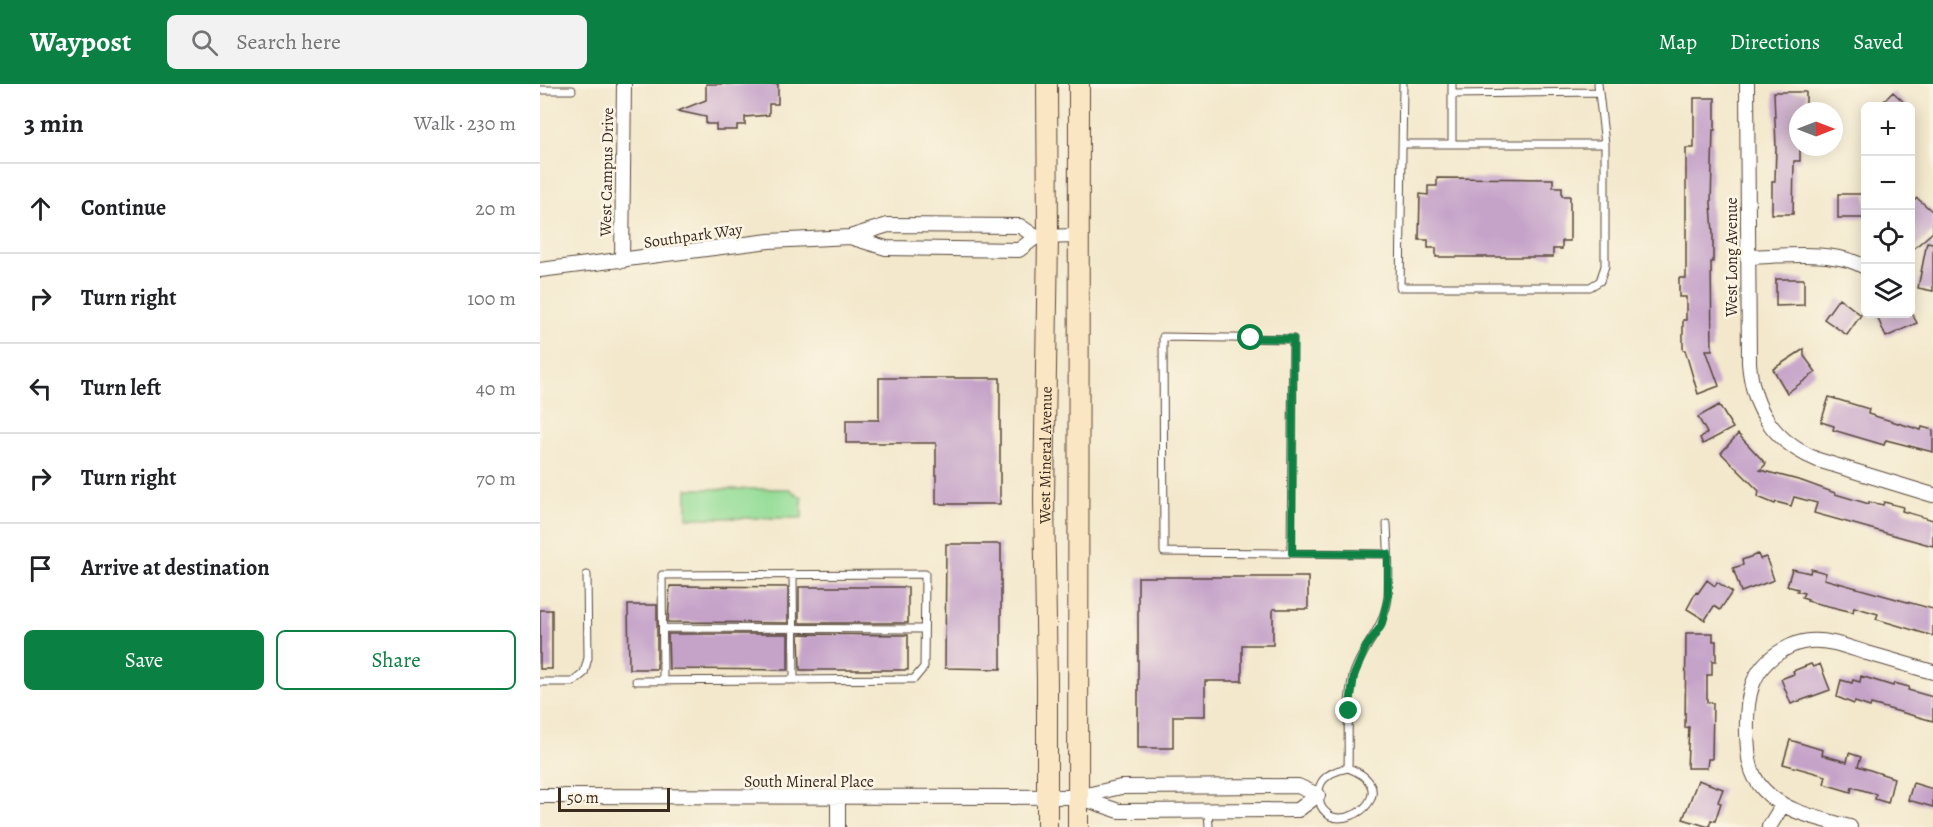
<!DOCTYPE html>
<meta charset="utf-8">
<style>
:root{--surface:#fff;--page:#f2f2f2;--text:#202124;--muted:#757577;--line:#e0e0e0;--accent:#0b8043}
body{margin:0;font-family:Alegreya,serif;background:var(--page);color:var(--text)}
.controls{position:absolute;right:18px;top:18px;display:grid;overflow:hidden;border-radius:9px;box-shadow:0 3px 15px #0003}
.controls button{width:54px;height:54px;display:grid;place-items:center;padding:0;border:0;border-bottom:2px solid var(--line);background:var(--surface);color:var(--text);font:30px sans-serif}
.compass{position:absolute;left:1249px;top:18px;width:54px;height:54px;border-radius:50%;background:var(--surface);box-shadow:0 3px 15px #0003;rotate:90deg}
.scale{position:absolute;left:18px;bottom:15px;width:112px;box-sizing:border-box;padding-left:6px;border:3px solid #3b2a1e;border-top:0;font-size:16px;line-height:21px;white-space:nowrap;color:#3b2a1e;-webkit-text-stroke:4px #fcf5e5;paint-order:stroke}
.stop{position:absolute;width:18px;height:18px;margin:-14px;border:4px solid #0b8043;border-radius:50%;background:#fff}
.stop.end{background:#0b8043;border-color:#fff;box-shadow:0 2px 6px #0008}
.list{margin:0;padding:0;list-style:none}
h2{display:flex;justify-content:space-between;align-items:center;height:78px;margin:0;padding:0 24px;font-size:26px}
h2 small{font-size:20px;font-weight:400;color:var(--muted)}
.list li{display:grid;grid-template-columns:39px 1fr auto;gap:18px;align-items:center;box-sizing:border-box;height:90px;padding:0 24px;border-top:2px solid var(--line)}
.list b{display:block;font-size:22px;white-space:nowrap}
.list em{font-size:20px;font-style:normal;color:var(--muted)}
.actions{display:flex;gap:12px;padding:18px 24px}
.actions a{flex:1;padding:14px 0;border:2px solid var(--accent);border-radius:9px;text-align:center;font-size:21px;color:var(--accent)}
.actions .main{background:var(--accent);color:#fff}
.icon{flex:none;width:33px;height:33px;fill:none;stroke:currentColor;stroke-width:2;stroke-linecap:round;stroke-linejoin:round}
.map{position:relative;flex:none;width:1393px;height:743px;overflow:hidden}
header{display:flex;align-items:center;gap:36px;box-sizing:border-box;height:84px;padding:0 30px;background:var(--accent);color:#fff}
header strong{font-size:28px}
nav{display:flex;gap:33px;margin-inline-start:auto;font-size:21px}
.search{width:420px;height:54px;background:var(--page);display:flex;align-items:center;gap:15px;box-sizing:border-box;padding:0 21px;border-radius:9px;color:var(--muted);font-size:22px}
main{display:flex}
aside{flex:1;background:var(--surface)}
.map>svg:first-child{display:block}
.green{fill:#94dd97;stroke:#68845a;stroke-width:1.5}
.building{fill:#c5a3c9}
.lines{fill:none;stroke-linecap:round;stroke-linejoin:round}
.lane-casing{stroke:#574638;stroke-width:9}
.street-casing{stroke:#574638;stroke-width:16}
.secondary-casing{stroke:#574638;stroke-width:22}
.lane{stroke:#fff;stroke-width:7}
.street{stroke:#fff;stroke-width:14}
.secondary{stroke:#fbe6c4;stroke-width:20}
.route{stroke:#0b8043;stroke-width:8}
.labels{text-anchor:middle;stroke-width:5;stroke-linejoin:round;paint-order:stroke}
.street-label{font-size:16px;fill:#3b2a1e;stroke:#fcf5e5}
</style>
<header>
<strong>Waypost</strong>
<div class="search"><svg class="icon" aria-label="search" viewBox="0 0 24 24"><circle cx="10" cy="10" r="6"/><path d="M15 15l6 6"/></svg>Search here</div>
<nav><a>Map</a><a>Directions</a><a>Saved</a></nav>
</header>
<main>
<aside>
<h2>3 min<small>Walk · 230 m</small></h2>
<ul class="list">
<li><svg class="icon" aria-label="ahead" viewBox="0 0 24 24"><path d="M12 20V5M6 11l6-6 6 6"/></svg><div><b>Continue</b></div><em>20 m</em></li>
<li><svg class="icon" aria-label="right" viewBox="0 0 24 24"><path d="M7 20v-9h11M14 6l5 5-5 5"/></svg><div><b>Turn right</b></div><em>100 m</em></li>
<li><svg class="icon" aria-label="left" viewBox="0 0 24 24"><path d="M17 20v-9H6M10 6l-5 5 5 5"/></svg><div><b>Turn left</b></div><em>40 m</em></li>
<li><svg class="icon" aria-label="right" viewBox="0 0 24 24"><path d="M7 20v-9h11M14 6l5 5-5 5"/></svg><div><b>Turn right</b></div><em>70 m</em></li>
<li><svg class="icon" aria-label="arrive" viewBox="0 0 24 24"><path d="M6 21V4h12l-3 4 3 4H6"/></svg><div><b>Arrive at destination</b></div></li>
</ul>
<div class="actions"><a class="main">Save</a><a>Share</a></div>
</aside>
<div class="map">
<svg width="1393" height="743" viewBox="0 0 1393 743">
<rect width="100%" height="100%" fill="#fcf5e5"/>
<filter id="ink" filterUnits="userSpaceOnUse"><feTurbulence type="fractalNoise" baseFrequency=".0167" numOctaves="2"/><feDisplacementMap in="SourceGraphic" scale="12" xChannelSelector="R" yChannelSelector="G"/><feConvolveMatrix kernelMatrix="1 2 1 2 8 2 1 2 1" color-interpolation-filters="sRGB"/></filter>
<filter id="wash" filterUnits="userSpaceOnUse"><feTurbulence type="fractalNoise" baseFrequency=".008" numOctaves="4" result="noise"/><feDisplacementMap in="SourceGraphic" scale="24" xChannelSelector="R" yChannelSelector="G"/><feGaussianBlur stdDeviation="1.35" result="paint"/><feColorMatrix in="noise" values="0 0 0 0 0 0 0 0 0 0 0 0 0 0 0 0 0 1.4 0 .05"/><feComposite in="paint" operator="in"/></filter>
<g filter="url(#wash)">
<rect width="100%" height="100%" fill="#f3e8cc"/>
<!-- green -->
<path class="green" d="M 147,405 L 249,405 L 262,414 L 262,434 L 147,434 Z"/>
<g id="blocks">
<!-- building -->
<path class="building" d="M 166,0 L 238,0 L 238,20 L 229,20 L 229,31 L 205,33 L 205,41 L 197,41 L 197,46 L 176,46 L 176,40 L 166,40 L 166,33 L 138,27 L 166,16 Z
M 1234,8 L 1266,8 L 1266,27 L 1258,27 L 1258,63 L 1260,63 L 1260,77 L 1254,77 L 1253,130 L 1232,130 L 1232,97 L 1235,97 L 1236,64 Z
M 1353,8 L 1368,22 L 1339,22 Z
M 1154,14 L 1175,14 L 1175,46 L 1173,46 L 1171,119 L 1173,150 L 1173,178 L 1171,178 L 1172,266 L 1166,266 L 1179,302 L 1158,310 L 1145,266 L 1143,266 L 1143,236 L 1146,236 L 1146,213 L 1139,213 L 1139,194 L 1146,194 L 1146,64 L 1154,64 Z
M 897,94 L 1013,95 L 1013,103 L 1022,103 L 1022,112 L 1030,112 L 1030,157 L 1022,157 L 1022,165 L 1013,165 L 1013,173 L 896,173 L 896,164 L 888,164 L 888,156 L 879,156 L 880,110 L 888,111 L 888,102 L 897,102 Z
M 1298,110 L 1326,110 L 1326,134 L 1298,134 Z
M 1377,114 L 1393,128 L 1393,148 L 1371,167 L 1371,120 Z
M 1387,158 L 1393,159 L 1393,207 L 1378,204 Z
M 1236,195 L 1264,195 L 1264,221 L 1236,222 Z
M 1299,214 L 1321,231 L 1307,251 L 1284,235 Z
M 1336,230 L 1372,230 L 1377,239 L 1346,253 Z
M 1264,265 L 1264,272 L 1276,288 L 1247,309 L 1233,285 Z
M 339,294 L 460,294 L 460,420 L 396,420 L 396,359 L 306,359 L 306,336 L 339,336 Z
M 1289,313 L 1329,325 L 1328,330 L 1381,346 L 1382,343 L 1393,346 L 1393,368 L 1346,356 L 1344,361 L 1293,346 L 1294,342 L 1281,338 Z
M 1179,321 L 1193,344 L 1163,360 L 1160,354 L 1167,349 L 1158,333 Z
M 1198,350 L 1226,380 L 1220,386 L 1262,397 L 1295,409 L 1295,410 L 1329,420 L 1329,418 L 1343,421 L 1344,418 L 1363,423 L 1362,427 L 1393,436 L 1393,462 L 1274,429 L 1277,419 L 1254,413 L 1251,422 L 1236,418 L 1235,420 L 1218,413 L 1219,407 L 1181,369 Z
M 406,460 L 461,460 L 461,585 L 405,584 Z
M 1218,470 L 1220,475 L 1226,473 L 1234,496 L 1201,508 L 1193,484 L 1203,481 L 1202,476 Z
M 1252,485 L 1270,489 L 1271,485 L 1286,489 L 1284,495 L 1393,525 L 1393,552 L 1336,535 L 1338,530 L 1314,523 L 1313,528 L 1267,517 L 1268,515 L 1262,513 L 1264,509 L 1257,507 L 1258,505 L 1247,502 Z
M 598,493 L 768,493 L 768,525 L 733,525 L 733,561 L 702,561 L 702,597 L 665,597 L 665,632 L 633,632 L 633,664 L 598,664 Z
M 1167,496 L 1175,502 L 1177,498 L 1192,508 L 1180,526 L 1174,522 L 1165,536 L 1147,525 L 1156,508 L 1158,509 Z
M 130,502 L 248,503 L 248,539 L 128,538 Z
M 259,503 L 368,503 L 368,539 L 259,539 Z
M 88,521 L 117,521 L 117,585 L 89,585 Z
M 0,526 L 12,526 L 12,585 L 0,585 Z
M 1146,549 L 1173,549 L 1173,557 L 1176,557 L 1176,577 L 1172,577 L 1172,591 L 1167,591 L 1167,618 L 1173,619 L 1172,675 L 1168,675 L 1167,684 L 1147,684 L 1149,643 L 1145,644 Z
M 128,550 L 248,550 L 248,586 L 129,585 Z
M 259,550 L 368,551 L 368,586 L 260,586 Z
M 1271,580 L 1273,583 L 1280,580 L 1290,606 L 1251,620 L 1241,595 L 1254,590 L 1253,587 Z
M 1321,592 L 1353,602 L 1354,599 L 1369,603 L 1368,606 L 1393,613 L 1393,637 L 1331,620 L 1330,623 L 1315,618 L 1314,620 L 1297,613 L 1301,596 L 1312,599 L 1313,596 L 1320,598 Z
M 1250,656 L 1283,666 L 1282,671 L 1307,678 L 1309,669 L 1321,673 L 1318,682 L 1354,694 L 1348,719 L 1335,715 L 1336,710 L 1312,703 L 1311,708 L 1284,700 L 1286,692 L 1243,680 Z
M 1158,696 L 1183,705 L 1178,718 L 1181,719 L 1175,737 L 1171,736 L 1169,743 L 1143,735 Z
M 1373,699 L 1393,705 L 1393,723 L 1368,716 Z"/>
</g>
</g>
<g filter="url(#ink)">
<use href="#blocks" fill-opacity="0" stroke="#574638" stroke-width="1.5"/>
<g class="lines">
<!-- lane casing -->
<g class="lane-casing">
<path id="lane" d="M 863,0 L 860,203 L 1050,203 L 1060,197 L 1065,182 L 1065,60 L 1058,0
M 912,0 L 912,60 L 1065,60
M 0,6 L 32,6
M 912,10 L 1058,8
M 862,60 L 912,60
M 751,469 L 753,255 L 623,253 L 624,468 L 848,470
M 253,490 L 254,596
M 123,544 L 384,545
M 96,597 L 374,595 L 384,583 L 385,490 L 122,491 L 123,596
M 0,598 L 33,598 L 44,589 L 48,574 L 47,491
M 808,684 C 787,688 773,698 781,722 C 783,727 786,728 790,732 C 816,743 860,703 808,684 C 809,654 806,622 813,592 C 821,564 845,544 848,513 C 850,489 848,464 847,440
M 668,726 L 669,743"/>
</g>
<!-- street casing -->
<g class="street-casing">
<path id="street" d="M 1207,0 L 1209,279 C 1213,326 1234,358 1278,376 L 1393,411
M 310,153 L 346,164 L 479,166 L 496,153
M 1207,173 C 1241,172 1298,165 1326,184
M 82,177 L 84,0
M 0,186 L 229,157 L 310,153 L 348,141 L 480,142 L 496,153 L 539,152
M 0,712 L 538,713 L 579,727 L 758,726 L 778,711 L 758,702 L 581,703 L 538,713
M 298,743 L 298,714
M 1229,743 L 1242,722
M 1310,743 C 1279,734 1245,729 1223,705 C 1208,689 1208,669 1207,649 C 1206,615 1210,584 1243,566 C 1251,561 1259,558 1269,557 C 1288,555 1308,563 1327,569 C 1349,575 1371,582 1393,588"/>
</g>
<!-- secondary casing -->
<g class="secondary-casing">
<g id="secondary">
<path id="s1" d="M 507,743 L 507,599 L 504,415 L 508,153 L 507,0"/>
<path d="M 538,743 L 539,0"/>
</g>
</g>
<!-- lane -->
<use href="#lane" class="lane"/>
<!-- street -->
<use href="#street" class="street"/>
<!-- secondary -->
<use href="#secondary" class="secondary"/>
</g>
</g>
<g class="lines" filter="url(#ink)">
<!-- route -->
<path class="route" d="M 711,254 L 753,255 L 752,469 L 848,470 L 848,514 L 841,542 L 826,563 L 814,591 L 809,627"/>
</g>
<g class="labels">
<!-- street labels -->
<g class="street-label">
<text transform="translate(66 88) rotate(-89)" y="6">West Campus Drive</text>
<text transform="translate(153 151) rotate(-8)" y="6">Southpark Way</text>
<text transform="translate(1191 173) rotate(-90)" y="6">West Long Avenue</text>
<text dy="6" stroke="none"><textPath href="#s1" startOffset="372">West Mineral Avenue</textPath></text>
<text x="269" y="703">South Mineral Place</text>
</g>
</g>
</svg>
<div class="controls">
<button>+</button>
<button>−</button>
<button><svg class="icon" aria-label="locate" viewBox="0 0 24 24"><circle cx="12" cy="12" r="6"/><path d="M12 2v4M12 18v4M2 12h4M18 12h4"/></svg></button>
<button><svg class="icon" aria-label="layers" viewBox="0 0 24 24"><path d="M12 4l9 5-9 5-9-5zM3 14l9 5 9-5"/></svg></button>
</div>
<svg class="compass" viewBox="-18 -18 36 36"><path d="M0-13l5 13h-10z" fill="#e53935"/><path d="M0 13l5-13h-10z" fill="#757577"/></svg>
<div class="scale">50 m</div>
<div class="stop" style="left:711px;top:254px"></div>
<div class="stop end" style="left:809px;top:627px"></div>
</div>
</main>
